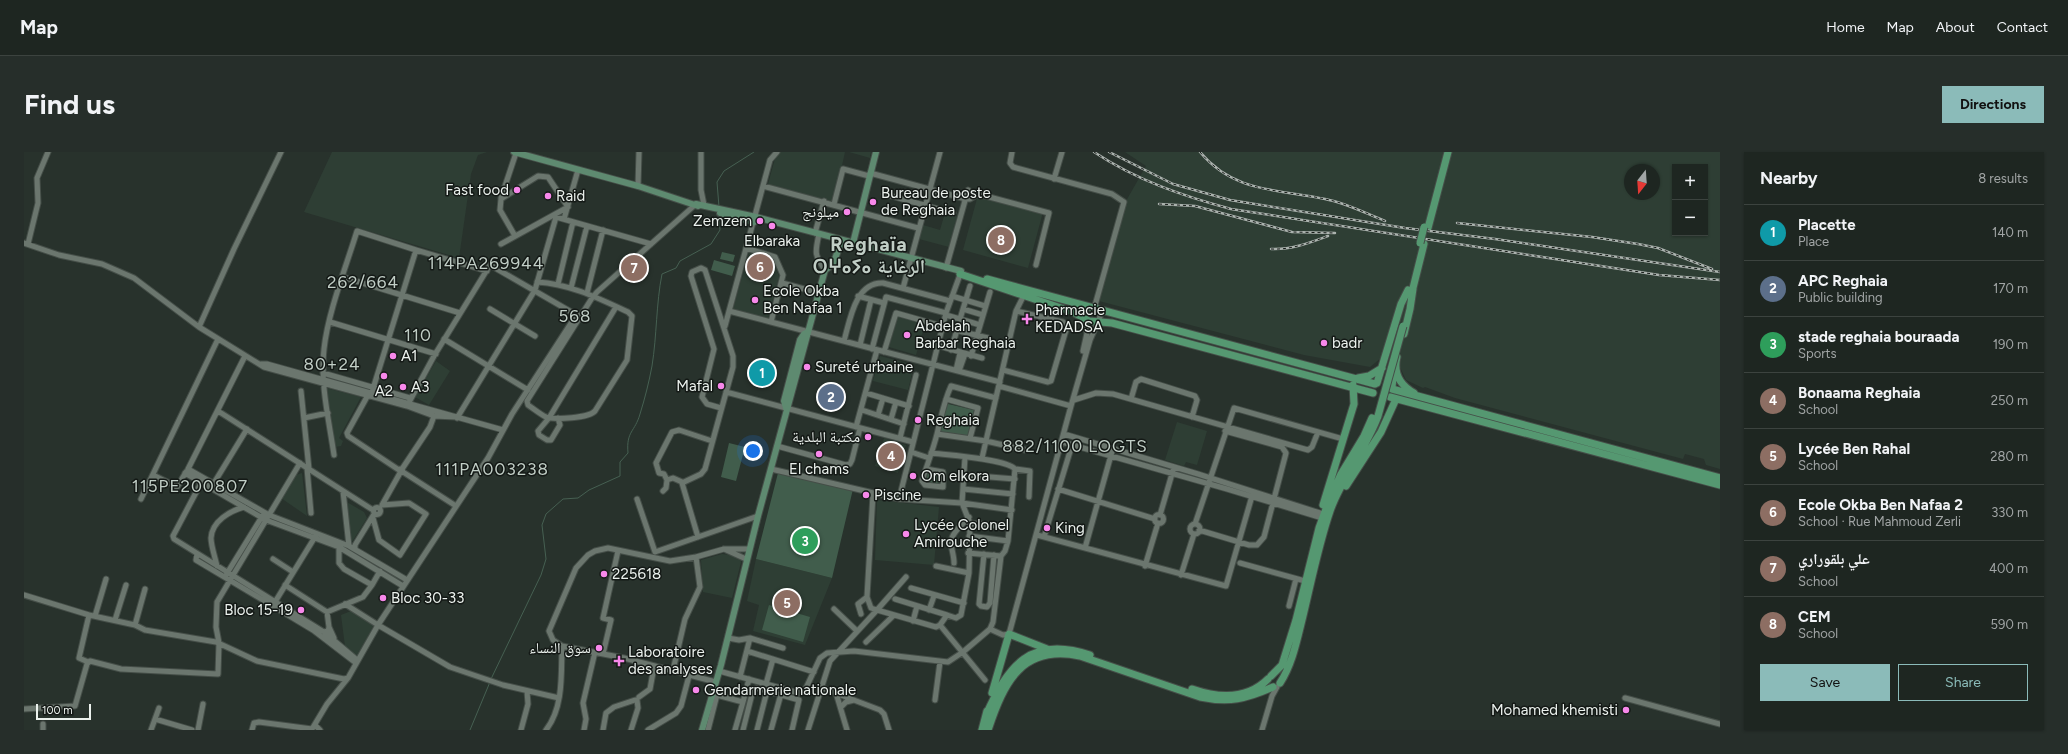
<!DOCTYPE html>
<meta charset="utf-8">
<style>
:root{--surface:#1e2621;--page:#262e2a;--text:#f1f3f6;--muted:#a1a5a5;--line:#3c433f;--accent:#8bbbb9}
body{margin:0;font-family:Figtree,"Noto Naskh Arabic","Noto Sans Tifinagh",sans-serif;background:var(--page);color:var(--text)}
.controls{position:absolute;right:12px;top:12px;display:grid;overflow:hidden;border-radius:0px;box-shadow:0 1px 3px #0004}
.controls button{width:36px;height:36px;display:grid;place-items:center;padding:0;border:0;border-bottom:1px solid var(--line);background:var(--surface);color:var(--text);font:20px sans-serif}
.compass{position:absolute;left:1600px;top:12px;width:36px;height:36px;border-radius:50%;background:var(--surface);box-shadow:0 1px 3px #0004;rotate:197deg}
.scale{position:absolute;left:12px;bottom:10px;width:55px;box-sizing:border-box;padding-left:4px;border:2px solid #ebf1ed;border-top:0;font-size:11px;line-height:14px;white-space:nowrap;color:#ebf1ed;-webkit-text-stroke:3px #141916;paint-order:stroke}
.you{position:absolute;left:729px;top:299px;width:14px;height:14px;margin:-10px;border:3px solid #fff;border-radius:50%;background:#1a73e8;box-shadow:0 0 0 6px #1a73e833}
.badge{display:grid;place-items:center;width:26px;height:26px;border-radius:50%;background:var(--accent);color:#fff;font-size:13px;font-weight:700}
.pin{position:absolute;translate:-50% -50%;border:2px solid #fff;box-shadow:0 1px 4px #0006}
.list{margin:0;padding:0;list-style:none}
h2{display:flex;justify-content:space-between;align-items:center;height:52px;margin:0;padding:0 16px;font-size:17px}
h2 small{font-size:13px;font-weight:400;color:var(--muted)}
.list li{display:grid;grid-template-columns:26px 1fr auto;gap:12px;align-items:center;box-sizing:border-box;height:56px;padding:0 16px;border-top:1px solid var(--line)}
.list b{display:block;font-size:15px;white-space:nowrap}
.list p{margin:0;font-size:13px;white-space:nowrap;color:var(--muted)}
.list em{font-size:13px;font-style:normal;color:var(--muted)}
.actions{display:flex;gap:8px;padding:12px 16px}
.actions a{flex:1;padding:9px 0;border:1px solid var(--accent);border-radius:0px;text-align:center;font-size:14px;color:var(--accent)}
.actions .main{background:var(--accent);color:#111}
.map{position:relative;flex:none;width:1696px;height:578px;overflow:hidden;border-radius:0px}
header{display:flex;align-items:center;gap:24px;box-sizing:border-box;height:56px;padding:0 20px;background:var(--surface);border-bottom:1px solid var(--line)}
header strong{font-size:19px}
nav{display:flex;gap:22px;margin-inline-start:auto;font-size:14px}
.intro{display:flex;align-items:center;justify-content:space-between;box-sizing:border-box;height:96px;padding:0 24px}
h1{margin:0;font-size:28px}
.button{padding:10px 18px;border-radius:0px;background:var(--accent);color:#111;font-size:14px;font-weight:700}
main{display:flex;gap:24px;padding:0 24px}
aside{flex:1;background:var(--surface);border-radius:0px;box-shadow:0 1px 3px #0004}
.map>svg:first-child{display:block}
.built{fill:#2e3e34;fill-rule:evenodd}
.green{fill:#415d4c}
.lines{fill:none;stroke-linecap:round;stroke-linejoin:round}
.stream{stroke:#466052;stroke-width:1}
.minor-casing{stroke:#454e48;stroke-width:7}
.major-casing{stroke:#454e48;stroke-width:8}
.highway-casing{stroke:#454e48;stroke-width:9}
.minor{stroke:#6b766e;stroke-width:5}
.major{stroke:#5e8a70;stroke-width:6}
.highway{stroke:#559871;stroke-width:7}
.rail-casing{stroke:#abb2ae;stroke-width:2.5}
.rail{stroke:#141916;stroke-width:1;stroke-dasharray:3;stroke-linecap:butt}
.highway-bridge-casing{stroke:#454e48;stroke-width:9;stroke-linecap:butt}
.highway-bridge{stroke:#559871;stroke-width:7}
.poi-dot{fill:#f888eb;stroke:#141916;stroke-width:1.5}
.labels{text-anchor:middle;stroke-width:3;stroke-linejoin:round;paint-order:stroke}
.poi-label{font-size:15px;fill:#ebf1ed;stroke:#141916;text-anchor:start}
.quarter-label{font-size:17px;letter-spacing:1px;fill:#c1cec6;stroke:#141916}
.district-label{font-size:19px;font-weight:bold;letter-spacing:1px;fill:#c1cec6;stroke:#141916}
</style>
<header>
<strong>Map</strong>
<nav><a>Home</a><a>Map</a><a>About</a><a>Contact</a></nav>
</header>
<div class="intro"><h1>Find us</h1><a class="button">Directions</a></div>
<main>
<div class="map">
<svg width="1696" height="578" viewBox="0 0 1696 578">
<rect width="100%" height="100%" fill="#28322c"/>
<!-- built -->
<path class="built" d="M 308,0 L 463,0 L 454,3 L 447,22 L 435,106 L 280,60 Z
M 757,0 L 821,0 L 810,50 L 744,32 L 752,3 Z
M 825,0 L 847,0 L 846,6 Z
M 1101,0 L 1696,0 L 1696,317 L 1682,313 L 1680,307 L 1661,302 L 1659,307 L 1431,246 L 1401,235 L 1399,236 L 1382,228 L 1374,211 L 1357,206 L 1346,215 L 1280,203 L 1075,149 L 1102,49 L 1122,14 ZM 1651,15 L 1681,15 L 1681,81 L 1651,81 ZM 1606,18 L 1630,18 L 1630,42 L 1606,42 Z
M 954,43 L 1019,60 L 1004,116 L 939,98 Z
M 921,61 L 933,64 L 925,95 L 895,87 L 899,73 L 916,78 Z
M 725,100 L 748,107 L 755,124 L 744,167 L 709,157 Z
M 874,164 L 901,172 L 892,203 L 865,195 Z
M 856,204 L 890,213 L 884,238 L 849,229 Z
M 412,209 L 426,219 L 405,253 L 391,245 Z
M 302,236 L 337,245 L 315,286 L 319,289 L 317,294 L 311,295 Z
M 1153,270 L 1183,279 L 1173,313 L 1162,310 L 1160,314 L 1141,308 Z
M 860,286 L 882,293 L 874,321 L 851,314 Z
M 278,321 L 283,364 L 257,346 L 272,323 Z
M 853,348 L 915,355 L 910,413 L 851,408 Z
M 321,349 L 340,360 L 343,366 L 328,390 L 326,390 Z
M 698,402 L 715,404 L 717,410 L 708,446 L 679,440 L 677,408 Z
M 732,407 L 808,426 L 781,493 L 729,479 L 735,453 L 723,449 Z
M 327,459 L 350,473 L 333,505 L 321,494 L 317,463 Z"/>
<!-- green -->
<path class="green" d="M 698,100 L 711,103 L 709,110 L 696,107 Z
M 690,108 L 711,114 L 708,124 L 687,118 Z
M 920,251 L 950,258 L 944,284 L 913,279 Z
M 705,291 L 721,295 L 712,329 L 697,325 Z
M 904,319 L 916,322 L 916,334 L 902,331 Z
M 754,321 L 829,337 L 808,426 L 732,407 Z
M 745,453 L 786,465 L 779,490 L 738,478 Z"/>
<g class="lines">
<!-- stream -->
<path class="stream" d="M 695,55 L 693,30 L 700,19 L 730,0
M 467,527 L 517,423 L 522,407 L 518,373 L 522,362 L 539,347 L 554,346 L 565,338 L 596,324 L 596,310 L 604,301 C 602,279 611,280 616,262 C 621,246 625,230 628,214 C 633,183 632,152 638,122 L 652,116 L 656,109 L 687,92 L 696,78 L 695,64
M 446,578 L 466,530"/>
<!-- minor casing -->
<g class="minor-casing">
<path id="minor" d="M 677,0 L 677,38 L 680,53
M 988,0 L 986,11 L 989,15 L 1088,42 L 1100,50 L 1070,157
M 846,21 L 942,47 L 946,47 L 954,42 L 1025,61 L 1012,113
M 1030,27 L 1038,0
M 614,34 L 615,0
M 739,34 L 894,76
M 860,42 L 929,61
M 477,46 L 492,1
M 810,52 L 819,17 L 845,24
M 540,67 L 554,18
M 791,81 L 800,49
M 795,82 C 791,100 790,103 801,118
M 0,91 L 35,103 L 78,112 L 110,126 L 175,175 L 240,215 L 383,254 L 410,264 L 432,265
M 4,92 L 14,51 L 13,26 L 24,0
M 477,92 L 544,55 L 524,25 L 514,24 L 477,47 L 476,58 L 491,84
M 722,96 L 751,105 L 759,123 L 747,170 L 976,230
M 922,116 L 944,38
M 319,125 L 436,161
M 513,130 C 546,132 574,146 604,160 L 608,164 L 603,208 L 571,259 C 565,266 531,268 522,265 C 516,262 510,257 504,253 L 503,249 L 568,146 L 573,140 L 672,52
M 758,131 L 795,141
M 534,132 L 549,70
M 547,136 L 563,74
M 879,136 L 916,0
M 563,141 L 579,78
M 834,144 L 860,151
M 928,144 L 961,154
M 466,157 L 511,184
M 939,157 L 959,163
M 705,159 L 747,170
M 936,167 L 946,134
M 943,169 L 956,173
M 306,170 L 412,202
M 701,174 L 746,8 L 753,0
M 175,175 L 210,97 L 257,0
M 939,180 L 964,186
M 420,187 L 504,238
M 820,189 C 826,168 831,130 859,131 L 926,149
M 836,193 L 847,148
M 915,194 L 958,206
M 848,197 L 862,145 L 922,161
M 927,198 L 933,178
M 1059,199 L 1063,181 L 1059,163 L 1062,155
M 860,200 L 872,161 L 939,180 L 943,169 L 922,163
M 221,204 L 164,317 L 245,363 L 276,311
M 947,204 L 966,140
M 237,212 L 243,212 L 479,278
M 932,218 L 936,201
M 979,218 L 1024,230 L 1027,229 L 1042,178 L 1039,170 L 992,159
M 935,219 L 941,202
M 299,221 L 386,246
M 975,234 L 1047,254
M 277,239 L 285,317
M 348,240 L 392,98 L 463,119
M 702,240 L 889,290
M 842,241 L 885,254
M 344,243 L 323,281 L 324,284 L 375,318
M 922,247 L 954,256 L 946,286
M 1107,247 L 1112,230 L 1117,227 L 1171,244 L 1173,248 L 1168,265
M 1050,248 L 1072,241 L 1089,242 L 1284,298 L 1288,295 L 1294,280
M 383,254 L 410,204 L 466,113 L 556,165
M 838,258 L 880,272
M 194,259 L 349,358
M 854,263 L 859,246
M 280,266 L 304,261
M 433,266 L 511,138 L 532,65 L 627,92
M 534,266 L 536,273 L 527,288 L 523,288 L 515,283 L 514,279 L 525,266 L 592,155
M 867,267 L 872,250
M 832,275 L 853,198
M 913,282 L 962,289 L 1001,298
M 1040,282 L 1174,322 L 1296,361
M 876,286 L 892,223
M 1038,290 L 1203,337 L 1295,365
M 753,294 L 822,313 L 826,312 L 828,308 L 836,276
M 887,300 L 905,306
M 310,303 C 305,268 296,232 300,197 C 304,160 322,115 333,79 L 392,98
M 958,306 L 992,159 L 1001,141
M 283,316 L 287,361
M 378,317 L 406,275 L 410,264
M 747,317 L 875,347 L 938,351 L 988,358
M 902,317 L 919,320 L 919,335 L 901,333 L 898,329 C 903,313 909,298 913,282 C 917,266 920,249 927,234 L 972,246
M 991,317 L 1006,319 L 1005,345
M 379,320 L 432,354
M 161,321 L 242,368 L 315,395 L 379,434
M 129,323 L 153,335 L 162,320
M 941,323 L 991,327
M 643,328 L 640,322 L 635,321 L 632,311 L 648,280 L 655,278 L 688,289
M 177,331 L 149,384 L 150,387 L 300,480 L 333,508
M 190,331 L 223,277
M 939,337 L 989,342
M 1034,337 L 1131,367
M 319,339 L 325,394
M 639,339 L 642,336 L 643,328 L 649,326 L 658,330
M 117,347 L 194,187
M 613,347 L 631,400 L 734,364
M 875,347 L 922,161 L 937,120
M349.5 359a3.5 3.5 0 1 1 7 0a3.5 3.5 0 1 1-7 0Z
M1130.5 367a4.5 4.5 0 1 1 9 0a4.5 4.5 0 1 1-9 0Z
M 1136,363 L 1150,315
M 349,366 L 355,388 L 376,403 L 402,362 L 385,351 L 358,353 L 376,321 L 379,320 L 378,317 L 376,317 L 376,321
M 946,371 L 985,375
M 1171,372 L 1210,256 L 1319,287
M1166 377a5 5 0 1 1 10 0a5 5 0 1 1-10 0Z
M 1175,378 L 1225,393 L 1233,393 L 1240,385 L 1262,301 L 1258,295 L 1201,279
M 1013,383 L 1202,434 L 1228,344
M 945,384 L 984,389
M 674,385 L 658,331 L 677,322 L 681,317 L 709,215 L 709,204 L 681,118 L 677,116 L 668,120 L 667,124 L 690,197 L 678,245 L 683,252 L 697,256
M 1020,385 L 1048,293
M 1061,396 L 1089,296
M 331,397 L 331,393 L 350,362
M 700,397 L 722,407
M 944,401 L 977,404
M 173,402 L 172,408 L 289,478 L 332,511
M 960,402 L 955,452 L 957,454 L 963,455 L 966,451 L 970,403
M 249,407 L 269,420
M 930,411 C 930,404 928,399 927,392 C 926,382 939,372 945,365
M 1216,411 L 1281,429
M 193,414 C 191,405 187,394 187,386 C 188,369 206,359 220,355
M 912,414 L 945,421
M 1121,414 L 1134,371
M 202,423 L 239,363
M 1157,423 L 1170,382
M 882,425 L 853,458 L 912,475 L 916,473 L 923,463 L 932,466 L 937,463 L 945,421 L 946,371 L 938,351 L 941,305
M 261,433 L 303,460 L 339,445 L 348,433 L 320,417 L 315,411 L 315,395
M 348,433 L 356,419
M 887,436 L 940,451
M 0,443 L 65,463 L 111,473 L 121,478 L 192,490 L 233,509 L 320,527 L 324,526 L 354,473 L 464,306 L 488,262 L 549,168 L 556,165
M 871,447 L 923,463
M 251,450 L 291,385
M 321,452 L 354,473 L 426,515 L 479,533 L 535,546
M 1265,454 L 1272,427
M 810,457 L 833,479
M 905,458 L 910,444
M 303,460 L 305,475
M 837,462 L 834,452 L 843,445
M 71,464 L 82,427
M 91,468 L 102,433
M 889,469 L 893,454
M 111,473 L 121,437
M 916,473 L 961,528
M 966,477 L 979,483 L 985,482 L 1047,254 L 1066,188 L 1076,165 L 1076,159
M 300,480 L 304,479 L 305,475 L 310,486
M 704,486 L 715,488 L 726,486 L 759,496
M 842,490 L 869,464
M 723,499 L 790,520
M 579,502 L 587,468 L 579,466 L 594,399
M 64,510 L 55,506 L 65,463
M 649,518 L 661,467 L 676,435 L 672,405
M 695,519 L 775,541 L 782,536 L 796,506 L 803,501 L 830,499 L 924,510 L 939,500 L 966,477 L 969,470 L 977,404 L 981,399 L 984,389 L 991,317 C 983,307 923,303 907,301
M 716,525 L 726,486
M 692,530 L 600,506 L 538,494 L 529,488 L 525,479 L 552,416 L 564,403 L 571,399 L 584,396 L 646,409 L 672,405 L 700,397 L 725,397
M 742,532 L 749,507
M 798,534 L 801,537 L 856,558 L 860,562 L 865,578
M 812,541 L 823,578
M 689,542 L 719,550 L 711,578
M 615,545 L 626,537 L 630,515
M 1601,546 L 1696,572
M 911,548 L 916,510
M 719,550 L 725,527
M 817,555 L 822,550 L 830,548
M 0,557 L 51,554 L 63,512 L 66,509 L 97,517 L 194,522 L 195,491 L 192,475 L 193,450 L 245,363 L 325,394 L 383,428
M 131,567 L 168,578
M 291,573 L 296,578
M 19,578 L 19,572
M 127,578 L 135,556
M 174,578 L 179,552
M 228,578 L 230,571 L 235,570 L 288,577 L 303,552 L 324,526
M 497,578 L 504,552 L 503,539
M 522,578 C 540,555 537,521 538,494
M 560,578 L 562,567 L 559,551 L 571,500
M 579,578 L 582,561 L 590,555 L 611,548
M 607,578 L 614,556 L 613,548
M 624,578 L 652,561 L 657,554 L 665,524
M 684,578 L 693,543
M 719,578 L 729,538 L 732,536 L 775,548 L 768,578
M 733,578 L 743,539
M 747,578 L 757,542
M 784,578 L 806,509 L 853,458 L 847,456 L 843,445 L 849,342
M 1238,578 L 1248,544 L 1253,535"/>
</g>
<!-- major casing -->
<g class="major-casing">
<path id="major" d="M 490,0 L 614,34 L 674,54
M 672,52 L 732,65 L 937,119
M 696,61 L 730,70
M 829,91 L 852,0
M 762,256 L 760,249 L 776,188 L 780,182 L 784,180
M 678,578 L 697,513 L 734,364 L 801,118 L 809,112 L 818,88"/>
</g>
<!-- highway casing -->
<g class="highway-casing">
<path id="highway" d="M 1404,76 L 1424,0
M 936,122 L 1049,160 L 1065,169 L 1088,171 L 1349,241
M 963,127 L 1351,232
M 1388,140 L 1400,92
M 1380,182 L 1386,157 L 1389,137
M 1373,205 C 1369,221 1376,233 1390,241
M 1334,226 L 1345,224 L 1358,216
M 1353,231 L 1377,152 L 1384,138
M 1368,235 L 1370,217
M 1368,237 L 1696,326
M 1366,245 L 1696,333
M 1322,334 L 1357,280 L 1372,247
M 1299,353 L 1330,252 L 1329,233
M 1247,524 L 1258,513 L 1272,468 L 1295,376 L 1306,346 L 1317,322 L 1340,284 L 1348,266
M 1256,531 C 1268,513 1273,488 1278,468 C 1287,431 1294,394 1306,359 C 1318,325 1342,297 1354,264
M 1168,537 C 1194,546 1223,548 1244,527
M 968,541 L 985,482 L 1023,497
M 962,563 C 984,514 1006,483 1066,503
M 958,578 L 963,559
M 964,578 C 980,530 998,492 1056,504 L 1176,545 C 1205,551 1222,547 1249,535"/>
</g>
<!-- minor -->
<use href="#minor" class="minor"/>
<!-- major -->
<use href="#major" class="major"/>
<!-- highway -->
<use href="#highway" class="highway"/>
<!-- rail casing -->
<g class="rail-casing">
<path id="rail" d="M 1070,0 C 1112,28 1159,44 1207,57 L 1635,123 L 1696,128
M 1085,0 L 1149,32 L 1206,48 L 1381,76 L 1471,87 L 1696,120
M 1176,0 C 1210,41 1254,37 1301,47 C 1322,51 1341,61 1361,69
M 1135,52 L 1171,54 L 1268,80 L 1311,81
M 1433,71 L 1568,85 L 1614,92 L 1634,96 L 1688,117
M 1247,97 C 1267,98 1285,91 1304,84"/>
</g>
<!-- rail -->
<use href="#rail" class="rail"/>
<!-- highway-bridge casing -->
<g class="highway-bridge-casing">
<path id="highway-bridge" d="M 1396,91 L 1400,75
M 1354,264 L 1379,174"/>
</g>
<!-- highway-bridge -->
<use href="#highway-bridge" class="highway-bridge"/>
</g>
<!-- markers -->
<g class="poi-dot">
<circle cx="493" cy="38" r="4"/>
<circle cx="524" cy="44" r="4"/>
<circle cx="849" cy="50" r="4"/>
<circle cx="823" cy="60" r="4"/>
<circle cx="736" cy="69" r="4"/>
<circle cx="748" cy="74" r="4"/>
<circle cx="731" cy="148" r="4"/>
<path d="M1001 161h4v4h4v4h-4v4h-4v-4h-4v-4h4z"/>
<circle cx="883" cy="183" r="4"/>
<circle cx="1300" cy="191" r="4"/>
<circle cx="369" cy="204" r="4"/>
<circle cx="783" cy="215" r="4"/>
<circle cx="360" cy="224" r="4"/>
<circle cx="697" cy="234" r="4"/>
<circle cx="379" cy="235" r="4"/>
<circle cx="894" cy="268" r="4"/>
<circle cx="844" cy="285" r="4"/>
<circle cx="795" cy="302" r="4"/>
<circle cx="889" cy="324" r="4"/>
<circle cx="842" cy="343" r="4"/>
<circle cx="1023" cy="376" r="4"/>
<circle cx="882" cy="382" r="4"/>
<circle cx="580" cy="422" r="4"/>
<circle cx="359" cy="446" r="4"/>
<circle cx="277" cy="458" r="4"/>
<circle cx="575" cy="496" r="4"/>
<path d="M593 503h4v4h4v4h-4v4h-4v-4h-4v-4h4z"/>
<circle cx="672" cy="538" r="4"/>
<circle cx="1602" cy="558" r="4"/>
</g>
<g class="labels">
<!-- poi labels -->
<g class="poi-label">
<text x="485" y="43" text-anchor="end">Fast food</text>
<text x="857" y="46">Bureau de poste<tspan x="857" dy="17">de Reghaia</tspan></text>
<text x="532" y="49">Raid</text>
<text x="815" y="65" text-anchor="end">ميلونج</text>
<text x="728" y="74" text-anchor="end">Zemzem</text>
<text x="748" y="94" text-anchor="middle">Elbaraka</text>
<text x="739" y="144">Ecole Okba<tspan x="739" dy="17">Ben Nafaa 1</tspan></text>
<text x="1011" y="163">Pharmacie<tspan x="1011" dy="17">KEDADSA</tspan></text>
<text x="891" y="179">Abdelah<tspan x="891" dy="17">Barbar Reghaia</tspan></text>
<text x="1308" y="196">badr</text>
<text x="377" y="209">A1</text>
<text x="791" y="220">Sureté urbaine</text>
<text x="689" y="239" text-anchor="end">Mafal</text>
<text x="387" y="240">A3</text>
<text x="360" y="244" text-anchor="middle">A2</text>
<text x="902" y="273">Reghaia</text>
<text x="836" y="290" text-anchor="end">مكتبة البلدية</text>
<text x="795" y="322" text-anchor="middle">El chams</text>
<text x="897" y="329">Om elkora</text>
<text x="850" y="348">Piscine</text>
<text x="890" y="378">Lycée Colonel<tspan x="890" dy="17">Amirouche</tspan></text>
<text x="1031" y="381">King</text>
<text x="588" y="427">225618</text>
<text x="367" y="451">Bloc 30-33</text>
<text x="269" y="463" text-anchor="end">Bloc 15-19</text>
<text x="567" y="501" text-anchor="end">سوق النساء</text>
<text x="604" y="505">Laboratoire<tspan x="604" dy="17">des analyses</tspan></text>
<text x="680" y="543">Gendarmerie nationale</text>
<text x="1594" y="563" text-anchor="end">Mohamed khemisti</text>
</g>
<!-- quarter labels -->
<g class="quarter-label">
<text x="462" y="117">114PA269944</text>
<text x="339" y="136">262/664</text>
<text x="551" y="170">568</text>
<text x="394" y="189">110</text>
<text x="308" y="218">80+24</text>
<text x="1051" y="300">882/1100 LOGTS</text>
<text x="468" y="323">111PA003238</text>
<text x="166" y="340">115PE200807</text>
</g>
<!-- district labels -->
<g class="district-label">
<text x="845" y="99">Reghaïa<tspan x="845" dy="22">ⵔⵖⴰⵢⴰ الرغاية</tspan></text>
</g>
</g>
</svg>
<div class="controls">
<button>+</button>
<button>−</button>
</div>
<svg class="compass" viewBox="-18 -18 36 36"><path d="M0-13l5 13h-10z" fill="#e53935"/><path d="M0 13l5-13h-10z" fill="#a1a5a5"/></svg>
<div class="scale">100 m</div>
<div class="you"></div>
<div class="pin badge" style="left:738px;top:221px;background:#0f9aa8">1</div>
<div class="pin badge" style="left:807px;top:245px;background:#5c6f8a">2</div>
<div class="pin badge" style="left:781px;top:389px;background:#2e9e5b">3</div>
<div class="pin badge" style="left:867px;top:304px;background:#8d6e63">4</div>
<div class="pin badge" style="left:763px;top:451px;background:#8d6e63">5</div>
<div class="pin badge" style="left:736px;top:115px;background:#8d6e63">6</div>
<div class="pin badge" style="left:610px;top:116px;background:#8d6e63">7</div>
<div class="pin badge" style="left:977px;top:88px;background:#8d6e63">8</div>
</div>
<aside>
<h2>Nearby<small>8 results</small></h2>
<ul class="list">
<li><span class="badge" style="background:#0f9aa8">1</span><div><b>Placette</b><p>Place</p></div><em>140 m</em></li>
<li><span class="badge" style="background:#5c6f8a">2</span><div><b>APC Reghaia</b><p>Public building</p></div><em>170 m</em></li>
<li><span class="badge" style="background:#2e9e5b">3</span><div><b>stade reghaia bouraada</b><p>Sports</p></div><em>190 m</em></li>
<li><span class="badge" style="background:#8d6e63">4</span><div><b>Bonaama Reghaia</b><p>School</p></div><em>250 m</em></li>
<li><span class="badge" style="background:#8d6e63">5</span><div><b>Lycée Ben Rahal</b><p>School</p></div><em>280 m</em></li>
<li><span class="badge" style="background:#8d6e63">6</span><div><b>Ecole Okba Ben Nafaa 2</b><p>School · Rue Mahmoud Zerli</p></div><em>330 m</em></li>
<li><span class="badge" style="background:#8d6e63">7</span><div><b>علي بلقوراري</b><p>School</p></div><em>400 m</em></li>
<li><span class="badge" style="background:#8d6e63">8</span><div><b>CEM</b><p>School</p></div><em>590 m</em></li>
</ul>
<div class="actions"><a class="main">Save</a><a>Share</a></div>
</aside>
</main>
